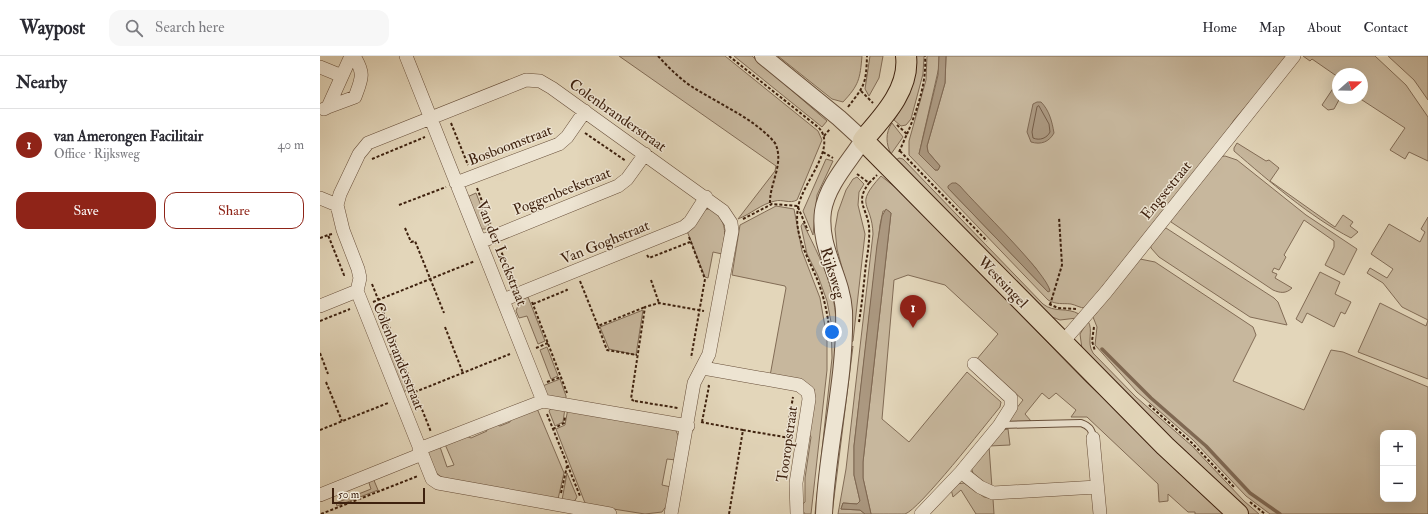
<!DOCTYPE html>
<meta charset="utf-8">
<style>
:root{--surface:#fff;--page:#f7f7f7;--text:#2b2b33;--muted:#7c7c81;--line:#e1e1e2;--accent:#8f2418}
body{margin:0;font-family:"IM FELL Double Pica",serif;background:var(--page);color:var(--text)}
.controls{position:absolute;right:12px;bottom:12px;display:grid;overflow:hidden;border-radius:8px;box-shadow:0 4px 16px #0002}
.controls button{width:36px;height:36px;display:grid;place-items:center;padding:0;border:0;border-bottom:1px solid var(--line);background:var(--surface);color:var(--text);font:20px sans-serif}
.compass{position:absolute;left:1012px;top:12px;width:36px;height:36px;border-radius:50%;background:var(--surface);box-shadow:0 4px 16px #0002;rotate:70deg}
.scale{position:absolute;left:12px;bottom:10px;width:93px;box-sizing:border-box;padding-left:4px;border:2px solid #3e210e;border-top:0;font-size:11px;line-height:14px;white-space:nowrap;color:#3e210e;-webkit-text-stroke:3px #ede4d2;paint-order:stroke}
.you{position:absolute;left:512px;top:276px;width:14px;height:14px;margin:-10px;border:3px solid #fff;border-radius:50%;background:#1a73e8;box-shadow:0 0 0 6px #1a73e833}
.badge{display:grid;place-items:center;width:26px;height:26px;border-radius:50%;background:var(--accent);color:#fff;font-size:13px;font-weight:700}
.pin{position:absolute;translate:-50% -33px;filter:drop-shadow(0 1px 2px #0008)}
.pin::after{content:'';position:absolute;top:21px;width:14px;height:12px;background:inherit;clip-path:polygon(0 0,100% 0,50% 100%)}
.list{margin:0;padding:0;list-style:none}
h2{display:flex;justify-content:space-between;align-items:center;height:52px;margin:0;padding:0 16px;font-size:17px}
h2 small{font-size:13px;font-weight:400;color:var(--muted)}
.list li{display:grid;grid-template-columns:26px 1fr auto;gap:12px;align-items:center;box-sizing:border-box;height:72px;padding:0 16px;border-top:1px solid var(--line)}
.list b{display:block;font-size:15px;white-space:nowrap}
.list p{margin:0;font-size:13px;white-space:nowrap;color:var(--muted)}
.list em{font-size:13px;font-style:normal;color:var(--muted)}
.actions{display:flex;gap:8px;padding:12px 16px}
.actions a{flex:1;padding:9px 0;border:1px solid var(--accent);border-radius:12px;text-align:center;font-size:14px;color:var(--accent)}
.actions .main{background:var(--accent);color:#fff}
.icon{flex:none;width:22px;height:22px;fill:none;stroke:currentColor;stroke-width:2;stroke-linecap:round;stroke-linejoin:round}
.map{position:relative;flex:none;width:1108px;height:458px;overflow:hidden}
header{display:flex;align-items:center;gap:24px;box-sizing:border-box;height:56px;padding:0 20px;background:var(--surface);border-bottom:1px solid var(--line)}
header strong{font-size:19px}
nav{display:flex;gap:22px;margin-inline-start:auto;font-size:14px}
.search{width:280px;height:36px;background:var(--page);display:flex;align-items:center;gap:10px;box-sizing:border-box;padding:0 14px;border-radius:12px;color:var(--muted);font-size:15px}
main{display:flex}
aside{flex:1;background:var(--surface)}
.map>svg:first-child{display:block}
.green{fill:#c7b79d;stroke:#826c56;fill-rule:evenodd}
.water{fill:#ab9880;stroke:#7f6852}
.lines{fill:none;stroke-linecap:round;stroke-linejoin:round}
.shore{stroke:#745c47;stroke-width:1}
.stream{stroke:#7f6852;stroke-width:3.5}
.service-casing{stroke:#674e39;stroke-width:8}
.minor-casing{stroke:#674e39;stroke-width:14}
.tertiary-casing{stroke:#674e39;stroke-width:18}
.primary-casing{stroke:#3e210e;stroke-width:22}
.path{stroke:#3e210e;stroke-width:2;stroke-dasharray:3 2;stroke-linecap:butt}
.service{stroke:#ede4d2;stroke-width:6}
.minor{stroke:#ede4d2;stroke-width:13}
.tertiary{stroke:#ede4d2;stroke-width:16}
.primary{stroke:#e3d6ba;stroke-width:20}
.labels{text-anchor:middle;stroke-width:3;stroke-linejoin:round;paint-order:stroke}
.street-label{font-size:15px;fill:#3e210e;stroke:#ede4d2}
</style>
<header>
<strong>Waypost</strong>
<div class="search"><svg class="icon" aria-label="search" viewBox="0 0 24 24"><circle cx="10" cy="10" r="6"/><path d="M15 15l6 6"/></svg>Search here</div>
<nav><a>Home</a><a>Map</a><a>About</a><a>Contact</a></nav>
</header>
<main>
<aside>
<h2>Nearby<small></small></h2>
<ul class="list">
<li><span class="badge">1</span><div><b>van Amerongen Facilitair</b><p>Office · Rijksweg</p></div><em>40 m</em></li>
</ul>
<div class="actions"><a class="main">Save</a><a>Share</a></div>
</aside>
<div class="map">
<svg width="1108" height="458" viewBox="0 0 1108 458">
<rect width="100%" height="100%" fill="#e3d6ba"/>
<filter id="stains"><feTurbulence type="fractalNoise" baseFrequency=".005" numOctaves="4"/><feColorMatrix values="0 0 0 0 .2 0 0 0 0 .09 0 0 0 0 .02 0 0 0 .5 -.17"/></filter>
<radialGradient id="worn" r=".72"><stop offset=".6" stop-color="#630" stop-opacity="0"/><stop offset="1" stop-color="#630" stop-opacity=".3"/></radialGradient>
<!-- green -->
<path class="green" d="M 299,0 L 405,0 L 498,75 L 502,84 L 477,144 C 470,148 462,143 455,145 C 441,148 431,158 418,163 L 455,115 L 456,110 Z
M 414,0 L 432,0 L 507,65 L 502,71 Z
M 458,0 L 542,0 C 540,23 539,29 523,46 L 512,43 Z
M 550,0 L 563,0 L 559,22 L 549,40 L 545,33 Z
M 594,0 L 604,0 L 603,18 L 591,63 L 586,69 L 581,70 L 574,64 C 589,42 591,25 594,0 Z
M 607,0 L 619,0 L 619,11 L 599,98 L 615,114 L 618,114 L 620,110 L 608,96 L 607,90 L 625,27 L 626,0 L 969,0 L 914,64 L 902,83 L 765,252 C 760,252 756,249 751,248 C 742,247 737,249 728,244 L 589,99 L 589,85 L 606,24 ZM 636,127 L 715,211 L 730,234 L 728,236 L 628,132 Z
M 983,0 L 1055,0 L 1086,29 L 1108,61 L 1108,105 L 1089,96 L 1085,103 L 1070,94 L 1085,72 L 1039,42 L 1042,42 L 1042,18 L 1018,18 L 1018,21 L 992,3 L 990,5 Z
M 1068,0 L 1108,0 L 1108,44 L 1094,24 Z
M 1018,25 L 1018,42 L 1020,42 L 1014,53 L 1008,54 L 1002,49 Z
M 572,67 L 583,81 L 571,98 C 566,88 565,77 572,67 Z
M 917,87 L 946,105 L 949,104 L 959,112 L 950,125 L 1015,171 L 1023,159 L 1033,166 L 1030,170 L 1038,176 L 1031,182 C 990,161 949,125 914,95 L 914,92 Z
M 905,100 L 917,104 L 986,159 L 1037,193 L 1024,219 L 1005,209 L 1014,191 L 1014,185 L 984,164 L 964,199 L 966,201 L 959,214 L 954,212 L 952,216 L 957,218 L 955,222 L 972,232 C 966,238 960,237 953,234 L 851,166 L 850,163 L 899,101 Z
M 579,102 L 583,103 L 723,248 C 734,257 747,251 759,258 L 757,262 L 740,264 L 727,259 L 576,104 Z
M 506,103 L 513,105 L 497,139 L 493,179 L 483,155 Z
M 561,120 L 580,135 L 766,326 L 909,458 L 875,458 L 875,456 L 868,456 L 848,438 L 848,445 L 839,446 L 838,428 L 767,361 L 751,361 L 756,354 L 736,337 L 729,343 L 722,337 L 705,358 L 711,365 L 685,367 L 703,344 L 657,303 L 678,278 L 625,229 L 588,219 L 574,224 L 562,363 L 589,386 L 647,316 L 681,346 L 680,351 C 666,368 599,454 585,458 C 576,458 561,458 551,458 L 543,422 L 543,406 L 571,157 L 569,155 L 563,155 L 560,169 L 534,390 L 534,419 L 540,445 L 537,448 L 523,447 L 521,453 L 540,454 L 545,458 L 518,458 L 526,413 L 553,178 C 552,145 533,151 561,120 Z
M 537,121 L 544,128 L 539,136 L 538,149 L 545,178 L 533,285 L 530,287 L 527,230 L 517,193 L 515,173 L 518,156 L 526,134 L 533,123 Z
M 156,137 L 170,173 L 160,173 L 145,142 Z
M 456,150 L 474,153 L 482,195 L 500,242 L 507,282 L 507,314 L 491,458 L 485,458 L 480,450 L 485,446 L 485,422 L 491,381 L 488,376 L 494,345 L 450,320 L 466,232 L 465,230 L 412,219 L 420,169 Z
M 388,153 L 395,154 C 408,171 405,177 402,198 L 393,196 L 388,222 L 385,221 L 367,175 L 384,154 Z
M 1108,161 L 1108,323 L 1038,296 L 1060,247 L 1106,270 L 1108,264 L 1082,251 L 1063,227 L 1047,217 L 1050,212 L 1067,222 L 1073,213 L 1051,198 L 1069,168 L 1100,186 L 1105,176 L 1101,173 Z
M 483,167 C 494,190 506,212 512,237 C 521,275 514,314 510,352 C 506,387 502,423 498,458 L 495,458 L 512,302 L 511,266 L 507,245 L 498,220 L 487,198 L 481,170 Z
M 846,172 L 954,242 L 958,246 L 967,269 L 930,261 L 839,201 L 831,192 L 830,185 L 840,173 Z
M 820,203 L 835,206 L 933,271 L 936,279 L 913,325 L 984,354 L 1011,294 L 1023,296 L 1108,331 L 1108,458 L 950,458 L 926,440 L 873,384 L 817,336 L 775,289 L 777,271 L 773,261 ZM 1063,377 L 1093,377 L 1093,443 L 1063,443 Z
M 1000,216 L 1020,226 L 1015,238 L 1031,246 L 1025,258 L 1021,256 L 1014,271 L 987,257 L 982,267 L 976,263 Z
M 208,241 L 225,285 L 218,288 L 207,260 L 199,262 L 196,255 L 200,244 Z
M 323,254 L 316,299 L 289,293 L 280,271 Z
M 768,265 C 774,275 766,286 773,297 L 816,341 L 872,390 L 924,445 L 939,458 L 928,458 L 904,439 L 762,293 L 760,278 Z
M 533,290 L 512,458 L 512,438 L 528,295 Z
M 227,291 L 238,320 L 231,323 L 220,294 Z
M 76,296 L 91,333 L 82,336 L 67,300 Z
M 240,323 L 246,340 L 246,346 L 228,342 L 220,331 Z
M 216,350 L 244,417 L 238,443 L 124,423 L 115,416 L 105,394 L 119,388 L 127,411 L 134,409 L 124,386 L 144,379 L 151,382 L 167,375 L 165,370 L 172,367 L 180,370 L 190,366 L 193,359 Z
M 233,350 L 245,352 L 243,366 L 235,370 L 229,355 Z
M 248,352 L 355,373 L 359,381 L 356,404 L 347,403 L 342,429 L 351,431 L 347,449 L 342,456 L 325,458 L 268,449 L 265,447 L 236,373 L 245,369 Z
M 688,373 L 690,389 L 669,390 L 672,432 L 669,431 L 653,417 L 651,411 L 683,374 Z
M 247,417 L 257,441 L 254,446 L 242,444 Z
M 53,422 L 58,434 L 17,450 L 16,447 L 51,433 L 48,424 Z
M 644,427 L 664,441 L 673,443 L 674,458 L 656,458 L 641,434 L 633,441 L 631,433 L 636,428 Z"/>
<!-- water -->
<path class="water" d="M 619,0 L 626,0 L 625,27 L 607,90 L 608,96 L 620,110 L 618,114 L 615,114 L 599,98 L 618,19 Z
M 717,46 L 721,46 C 729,54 732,65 734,77 C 729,86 721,89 711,86 L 707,76 L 713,48 Z
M 632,127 L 636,127 L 640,130 C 656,149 727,217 730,235 L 728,236 L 628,132 L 628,130 Z
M 566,153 L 571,157 L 543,406 L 543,422 L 551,458 L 545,458 L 540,454 L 521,453 L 523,447 L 537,448 L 540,445 L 534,419 L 534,390 L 557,189 L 562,160 Z"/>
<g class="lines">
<!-- shore -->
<path class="shore" d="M 719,50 L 729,68 L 730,76 C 727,82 720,85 713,82 L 712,76 L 717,51 Z"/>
<!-- stream -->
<path class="stream" d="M 782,293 L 831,342 L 886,390 L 930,437 L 960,458"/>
<!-- service casing -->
<g class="service-casing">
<path id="service" d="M 681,369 L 761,367 C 769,370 772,373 773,382"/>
</g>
<!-- minor casing -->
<g class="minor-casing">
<path id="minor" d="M 86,0 L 223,345 L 99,393
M 0,11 L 22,20
M 8,51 L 35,41 C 42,22 45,18 34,0
M 4,53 L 8,51 L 31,0
M 136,127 L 239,88 L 247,81 L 265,55
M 0,142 L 17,149
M 160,186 L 298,130 L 307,123 L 325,98
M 183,244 L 364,171 L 370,166 L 386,141
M 0,250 L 37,235
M 742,287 L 786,236 L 974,0
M 383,312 L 479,329 L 488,336 L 489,343 L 476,427 L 477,458
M 223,345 L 368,370
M 773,382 L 780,458
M 641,416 L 660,431 L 673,437 L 777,431
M 0,439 L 102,398
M 290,458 L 118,427 L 112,423 L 37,235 L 40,222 L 38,213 L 23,174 L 17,149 L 20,138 L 39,98 L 48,87 L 206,24 L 220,25 L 232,32 L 403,155 L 411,167 L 412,175 L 389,298 L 374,327 L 351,458
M 601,458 L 641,416 L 679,370 L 691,351 L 691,342 L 654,308"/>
</g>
<!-- tertiary casing -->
<g class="tertiary-casing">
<path id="tertiary" d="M 443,0 L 519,62 L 543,84 C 529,106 507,129 503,155 C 498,192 522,220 524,255 C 526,323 507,390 504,458"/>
</g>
<!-- primary casing -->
<g class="primary-casing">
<path id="primary" d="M 586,0 C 590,33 563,61 543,84 L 845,390 L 918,458"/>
</g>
<!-- path -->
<path class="path" d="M 338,0 C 349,12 361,24 374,32 C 401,49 435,63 455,87 C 465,107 449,128 450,148
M 409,0 L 498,71 C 519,91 481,128 478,152 C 473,180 490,204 499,228 C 504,242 507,256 509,270
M 541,35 L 553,47
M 528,51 C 545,29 546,28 547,0
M 131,67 L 148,109
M 577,69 L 587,78 L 579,96
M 265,77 L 306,105
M 587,78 C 597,55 607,26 605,0
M 504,80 L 510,73
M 580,95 L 667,185
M 503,96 L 513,102
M 52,103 L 105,81
M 537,118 L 549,127 L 557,119
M 157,132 L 171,169
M 79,149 L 126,131
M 478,151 L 488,175
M 423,163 L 452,148 L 478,150
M 85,172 L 91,186 L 95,185 L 124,257
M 12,178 L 8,179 L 24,219 L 26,218
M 369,181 L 385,223 L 371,302
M 0,182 L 8,179
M 180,192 L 193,227
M 327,199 L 329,202 L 370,186
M 331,224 L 339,247
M 260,225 L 278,270 L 325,251
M 52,228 L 111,376
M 53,246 L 155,205
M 212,246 L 247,337
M 213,248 L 247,234 L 246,233
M 729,248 L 738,252 L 756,253
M 730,249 L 742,209 L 739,161
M 0,265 L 30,253
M 539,266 C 542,247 544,227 546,207 C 548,196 550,182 549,170 C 546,150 535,146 549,127
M 278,270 L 287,294 L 317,299
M 125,271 L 143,317
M 774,271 L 772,285 L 775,295
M 216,292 L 228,287
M 0,297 L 8,318
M 6,326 L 22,365
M 227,326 L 241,321
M 90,338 L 190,298
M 314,345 L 311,343 L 325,251 L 339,247 L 384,255
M 315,345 L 358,352
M 829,349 L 872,387 L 914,431
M 227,358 L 260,440
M 381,366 L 423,374
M 382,366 L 389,330 L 386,329
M 233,373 L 244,367 L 245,361
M 0,374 L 68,347
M 466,382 L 473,341
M 241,437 L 247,410
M 930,446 L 945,458
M 1,458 L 98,420
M 409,458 L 423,374 L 470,382"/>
<!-- service -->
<use href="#service" class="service"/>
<!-- minor -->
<use href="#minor" class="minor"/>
<!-- tertiary -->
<use href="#tertiary" class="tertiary"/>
<!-- primary -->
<use href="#primary" class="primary"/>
</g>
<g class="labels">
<!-- street labels -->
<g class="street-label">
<text transform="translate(298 59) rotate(35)" y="5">Colenbranderstraat</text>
<text transform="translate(190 89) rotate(-21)" y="5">Bosboomstraat</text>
<text transform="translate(846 134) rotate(-51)" y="5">Engsestraat</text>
<text transform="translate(242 135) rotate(-22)" y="5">Poggenbeekstraat</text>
<text transform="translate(285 186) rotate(-22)" y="5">Van Goghstraat</text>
<text transform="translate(182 197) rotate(68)" y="5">Van der Leckstraat</text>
<text transform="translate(513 217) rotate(73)" y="5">Rijksweg</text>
<text transform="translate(683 226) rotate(46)" y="5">Westsingel</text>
<text transform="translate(79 300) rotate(68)" y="5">Colenbranderstraat</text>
<text transform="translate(467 388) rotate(-82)" y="5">Tooropstraat</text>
</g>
</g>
<rect width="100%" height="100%" filter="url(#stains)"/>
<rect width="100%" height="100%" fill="url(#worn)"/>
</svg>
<div class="controls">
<button>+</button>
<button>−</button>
</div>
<svg class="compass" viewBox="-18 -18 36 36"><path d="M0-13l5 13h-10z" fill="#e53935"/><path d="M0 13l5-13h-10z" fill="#7c7c81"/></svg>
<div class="scale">50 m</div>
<div class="you"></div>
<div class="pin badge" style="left:593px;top:272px">1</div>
</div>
</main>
